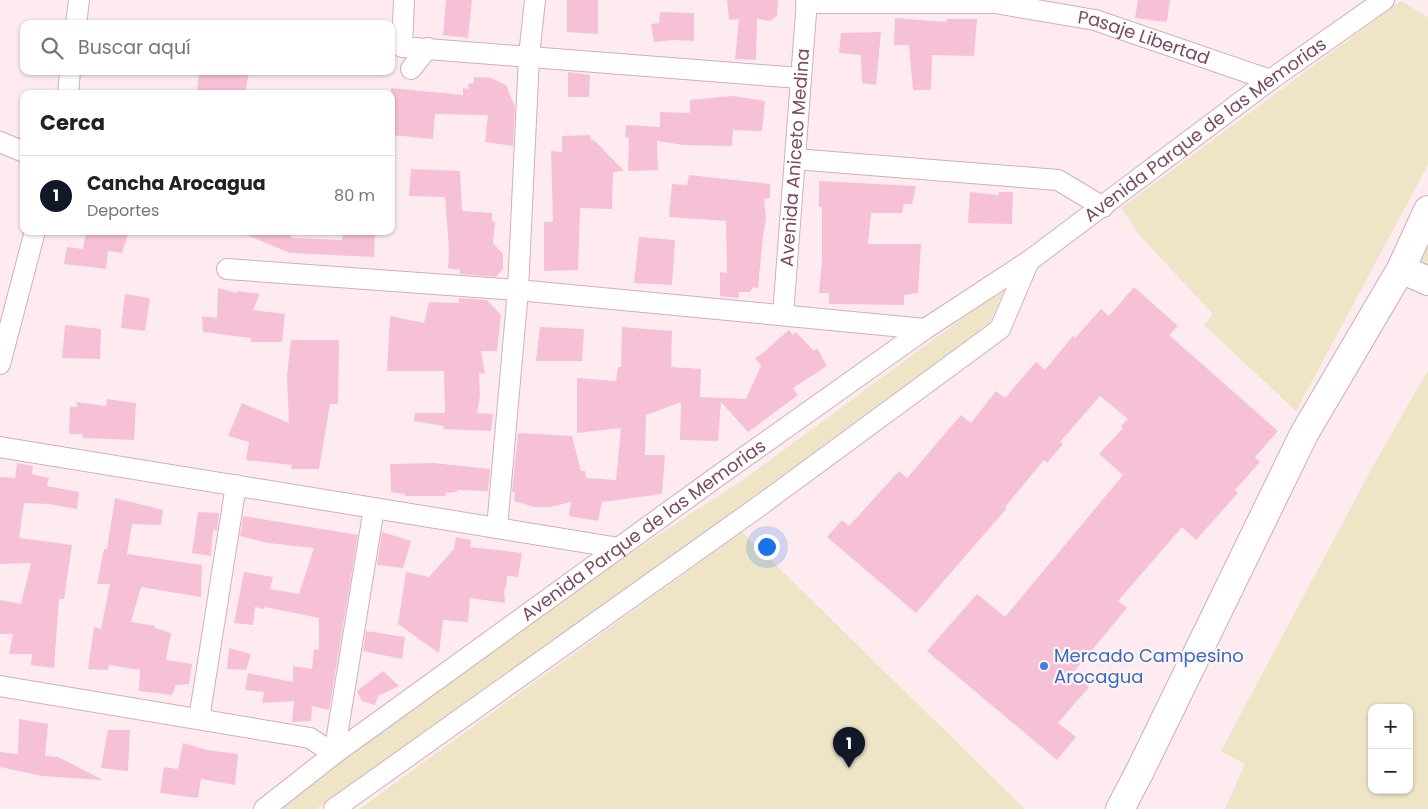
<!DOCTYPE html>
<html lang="es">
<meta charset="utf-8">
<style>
:root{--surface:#fff;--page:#f6f6f6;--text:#222;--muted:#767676;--line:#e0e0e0;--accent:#111827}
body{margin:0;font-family:Poppins,sans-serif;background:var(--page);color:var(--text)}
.controls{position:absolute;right:15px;bottom:15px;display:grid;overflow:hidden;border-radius:10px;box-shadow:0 1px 4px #0004}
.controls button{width:45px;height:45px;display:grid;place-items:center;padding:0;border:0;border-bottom:1px solid var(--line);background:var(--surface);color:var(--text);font:25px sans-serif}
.you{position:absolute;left:766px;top:546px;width:18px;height:18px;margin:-12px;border:4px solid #fff;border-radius:50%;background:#1a73e8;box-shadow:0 0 0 8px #1a73e833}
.badge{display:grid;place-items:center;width:32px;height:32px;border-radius:50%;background:var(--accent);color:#fff;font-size:16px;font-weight:700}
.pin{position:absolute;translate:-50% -41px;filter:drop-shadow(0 1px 2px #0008)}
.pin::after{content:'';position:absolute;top:26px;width:18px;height:15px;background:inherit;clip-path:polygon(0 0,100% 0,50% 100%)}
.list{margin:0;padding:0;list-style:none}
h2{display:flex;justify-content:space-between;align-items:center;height:65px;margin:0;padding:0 20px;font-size:21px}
h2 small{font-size:16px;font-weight:400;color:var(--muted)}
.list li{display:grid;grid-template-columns:32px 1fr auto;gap:15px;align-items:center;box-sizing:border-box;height:80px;padding:0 20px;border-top:1px solid var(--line)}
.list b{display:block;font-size:19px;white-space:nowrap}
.list p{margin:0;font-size:16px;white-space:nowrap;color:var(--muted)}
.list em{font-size:16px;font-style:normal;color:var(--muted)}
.icon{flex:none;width:28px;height:28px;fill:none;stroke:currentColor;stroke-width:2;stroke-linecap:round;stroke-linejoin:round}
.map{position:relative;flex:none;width:1428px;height:809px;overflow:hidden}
.search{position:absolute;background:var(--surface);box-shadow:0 1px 4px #0004;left:20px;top:20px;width:375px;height:55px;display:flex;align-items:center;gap:12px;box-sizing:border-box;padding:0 18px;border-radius:10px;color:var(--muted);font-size:19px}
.panel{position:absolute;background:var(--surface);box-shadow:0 1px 4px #0004;left:20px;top:90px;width:375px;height:145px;border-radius:10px}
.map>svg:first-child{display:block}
.green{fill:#eee5c7;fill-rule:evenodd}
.building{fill:#f6c0d7}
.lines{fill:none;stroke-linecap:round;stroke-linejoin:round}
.street-casing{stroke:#d3aebc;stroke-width:22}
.secondary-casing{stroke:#d3a9b9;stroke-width:30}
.street{stroke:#fff;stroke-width:20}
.secondary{stroke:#fff;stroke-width:28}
.shop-dot{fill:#3f7fe0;stroke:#fff3f6;stroke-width:2}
.labels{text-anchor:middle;stroke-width:4.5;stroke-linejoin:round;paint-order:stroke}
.street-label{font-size:18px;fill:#7c4a62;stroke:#fff3f6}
.shop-label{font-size:18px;fill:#366cbe;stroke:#fff3f6;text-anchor:start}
</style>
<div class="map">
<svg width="1428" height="809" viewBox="0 0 1428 809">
<rect width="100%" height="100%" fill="#feebef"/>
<!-- green -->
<path class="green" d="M 1401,1 L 1428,17 L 1428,165 L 1296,411 L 1204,325 L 1213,314 L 1140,236 L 1121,208 Z
M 1428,226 L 1428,267 L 1411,260 Z
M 1006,286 L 989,324 L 568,632 L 316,809 L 277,809 L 454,677 L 602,572 L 747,477 Z
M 1428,370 L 1428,809 L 1225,809 L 1245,764 L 1221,751 L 1372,468 ZM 1372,708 L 1409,708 L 1409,790 L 1372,790 Z
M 742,532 L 1025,809 L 359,809 Z"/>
<!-- building -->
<path class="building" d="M 446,0 L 472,0 L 468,38 L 443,35 Z
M 567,0 L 598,0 L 598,34 L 567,32 Z
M 727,0 L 778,0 L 777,16 L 770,21 L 757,19 L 756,60 L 735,59 L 739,19 L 729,20 Z
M 1138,0 L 1170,0 L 1167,22 L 1135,18 Z
M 660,12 L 694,13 L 694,41 L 673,40 L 654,42 L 651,24 L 659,23 Z
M 895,18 L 946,22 L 947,19 L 977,19 L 974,56 L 932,55 L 931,90 L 913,90 L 909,45 L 894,45 Z
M 881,32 L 876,85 L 862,83 L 861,55 L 839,53 L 841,33 Z
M 199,71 L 249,71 L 245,94 L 197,94 Z
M 568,72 L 590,75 L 589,97 L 568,97 Z
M 474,77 L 491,78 L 506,85 L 515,107 L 513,146 L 485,142 L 488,115 L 435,114 L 433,139 L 391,135 L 391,88 L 463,95 L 463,88 L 469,89 L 468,84 L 474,83 Z
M 732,96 L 765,101 L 762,131 L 733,130 L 732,146 L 683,145 L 657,141 L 658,170 L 628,171 L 629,138 L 625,137 L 626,125 L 660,127 L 660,112 L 690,113 L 690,100 Z
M 590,135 L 591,140 L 595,141 L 624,171 L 613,172 L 612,209 L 580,208 L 578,270 L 544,271 L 544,222 L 553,222 L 551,151 L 562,152 L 562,136 Z
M 411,169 L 460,171 L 462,211 L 492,213 L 492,221 L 495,222 L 493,243 L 503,254 L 503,269 L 496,277 L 460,274 L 460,270 L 448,268 L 449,249 L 445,197 L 409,196 Z
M 689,175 L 770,184 L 770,198 L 764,199 L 766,219 L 763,236 L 758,288 L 753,287 L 750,292 L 739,292 L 739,298 L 720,296 L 720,272 L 727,273 L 726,221 L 669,217 L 672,184 L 687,185 Z
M 819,181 L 916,186 L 912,204 L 904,204 L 902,213 L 871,213 L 868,244 L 921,244 L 918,293 L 904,295 L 904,305 L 829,304 L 829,293 L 819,293 L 822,261 L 822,207 L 819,207 Z
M 970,192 L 998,195 L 999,192 L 1013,192 L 1012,224 L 968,223 Z
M 86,231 L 129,231 L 122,253 L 108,251 L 106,269 L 64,264 L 67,247 L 83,249 Z
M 237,231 L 292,231 L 291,238 L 342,240 L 343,231 L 375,231 L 374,257 L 290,253 Z
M 639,237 L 675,240 L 672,285 L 634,283 Z
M 1134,287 L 1178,326 L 1169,335 L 1278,431 L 1255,457 L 1260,462 L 1235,490 L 1238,493 L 1196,540 L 1182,527 L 1118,601 L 1127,608 L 1072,674 L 1089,687 L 1058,723 L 1076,737 L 1057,760 L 927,651 L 977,594 L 1005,617 L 1123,475 L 1099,454 L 1123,428 L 1121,426 L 1128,419 L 1100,396 L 1060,442 L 1063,444 L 1047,463 L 1044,460 L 1005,507 L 1007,508 L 916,613 L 827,537 L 842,520 L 849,526 L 899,471 L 907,478 L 961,415 L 971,423 L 996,391 L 1005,398 L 1036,362 L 1045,370 L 1073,336 L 1075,338 L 1101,309 L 1109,316 Z
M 218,288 L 237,293 L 237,291 L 260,294 L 253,310 L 285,314 L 282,342 L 251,342 L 251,338 L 203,332 L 202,316 L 217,318 Z
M 125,294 L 150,298 L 145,331 L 121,328 Z
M 459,298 L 487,300 L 501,315 L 497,351 L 481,351 L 485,373 L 479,374 L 480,396 L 477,413 L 493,414 L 491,431 L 443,429 L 444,426 L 414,421 L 415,413 L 445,413 L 444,371 L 387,371 L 390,316 L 424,323 L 429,302 L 459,303 Z
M 65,325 L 101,329 L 100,359 L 62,358 Z
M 540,327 L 584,329 L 582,361 L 536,361 Z
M 622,327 L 672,331 L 671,367 L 701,369 L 700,397 L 746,399 L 761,366 L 755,358 L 764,352 L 789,330 L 793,335 L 796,332 L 814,351 L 817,348 L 827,366 L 793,388 L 798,395 L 748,432 L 721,402 L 718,441 L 680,440 L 681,402 L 646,415 L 645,455 L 665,455 L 662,494 L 602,502 L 598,521 L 569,516 L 571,502 L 550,507 L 534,507 L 514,501 L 515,492 L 512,492 L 518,433 L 572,436 L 581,471 L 585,471 L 586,478 L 616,480 L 621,428 L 577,433 L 577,378 L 616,381 L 618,367 L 621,367 Z
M 291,340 L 339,340 L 338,404 L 330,404 L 319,469 L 291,469 L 292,465 L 246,460 L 249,442 L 228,436 L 242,403 L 289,423 L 287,375 Z
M 107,399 L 136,403 L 134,440 L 83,438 L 82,434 L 69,434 L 70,407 L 78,407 L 76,402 L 106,406 Z
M 17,463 L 33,466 L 32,474 L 49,478 L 47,486 L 79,492 L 77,509 L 48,504 L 24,503 L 19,538 L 72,545 L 64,599 L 59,599 L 54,668 L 31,665 L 32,654 L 9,654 L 13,634 L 0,634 L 0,600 L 21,604 L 31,563 L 0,564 L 0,477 L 15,478 Z
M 434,463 L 490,469 L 488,491 L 457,490 L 457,492 L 445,493 L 446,496 L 405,496 L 405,494 L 391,492 L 390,464 Z
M 115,498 L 163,510 L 161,525 L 132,524 L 127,554 L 202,565 L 201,597 L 141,587 L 131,622 L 155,626 L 155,628 L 171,633 L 166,660 L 192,664 L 189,684 L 176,685 L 172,695 L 139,691 L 140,670 L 109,665 L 108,670 L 88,669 L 94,627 L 101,629 L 110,584 L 97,584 L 104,549 L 107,549 Z
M 198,512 L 219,513 L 217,531 L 213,530 L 211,556 L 192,553 Z
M 243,516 L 358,535 L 329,710 L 312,706 L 311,721 L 292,722 L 294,701 L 262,703 L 264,692 L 245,690 L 248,673 L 293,682 L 293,666 L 312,669 L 314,649 L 319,650 L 319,618 L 265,607 L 264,609 L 255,607 L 253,625 L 234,623 L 244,572 L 273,577 L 270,589 L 299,594 L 314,548 L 268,543 L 240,536 Z
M 382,532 L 411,541 L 403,568 L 377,565 Z
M 456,537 L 471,540 L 470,547 L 522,553 L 518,577 L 507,576 L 506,589 L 504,588 L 505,603 L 470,598 L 468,622 L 443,620 L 439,653 L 398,624 L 406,572 L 429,577 L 454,549 Z
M 366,631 L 405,637 L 402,659 L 363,651 Z
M 229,648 L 251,654 L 246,670 L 227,669 Z
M 383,671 L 399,686 L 378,696 L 375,705 L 362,701 L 357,691 Z
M 19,719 L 48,724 L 45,756 L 58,757 L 103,780 L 42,776 L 0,767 L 0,752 L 18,754 Z
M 108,730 L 130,730 L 128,771 L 101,768 Z
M 183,743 L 207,750 L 238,754 L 235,785 L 201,779 L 198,798 L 160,793 L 164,767 L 178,769 Z"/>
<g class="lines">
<!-- street casing -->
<g class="street-casing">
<g id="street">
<path d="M 404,0 L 402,47 L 799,78"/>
<path id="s1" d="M 806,3 L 995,3 L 1095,20 L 1270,80"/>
<path d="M 76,24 L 79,0"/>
<path d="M 411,69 L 428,48"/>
<path d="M 68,94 L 70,71"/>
<path d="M 0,142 L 24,152"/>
<path d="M 795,159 L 1058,180 L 1103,207"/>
<path d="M 227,269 L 518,290 L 925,329"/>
<path id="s2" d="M 783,315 L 807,0"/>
<path d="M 0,364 L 35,231"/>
<path d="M 0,447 L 619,548"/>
<path d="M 497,528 L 518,290 L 529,56 L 535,0"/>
<path d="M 0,686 L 310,738 L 334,754 L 374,508"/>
<path d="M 199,719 L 236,485"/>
<path id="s3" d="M 264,809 L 334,754 L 711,481 L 925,329 L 1029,261 L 1270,80 L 1384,0"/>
<path d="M 334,809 L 758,507 L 1000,329 L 1029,261"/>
</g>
</g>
<!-- secondary casing -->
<g class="secondary-casing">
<path id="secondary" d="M 1401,269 L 1428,281
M 1120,809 L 1139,773 L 1304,434 L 1401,269 L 1428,210"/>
</g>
<!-- street -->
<use href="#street" class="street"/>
<!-- secondary -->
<use href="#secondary" class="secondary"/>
</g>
<!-- markers -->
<circle class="shop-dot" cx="1044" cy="666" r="5"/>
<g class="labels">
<!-- street labels -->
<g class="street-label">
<text dy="6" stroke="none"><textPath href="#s1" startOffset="342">Pasaje Libertad</textPath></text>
<text dy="6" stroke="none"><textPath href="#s3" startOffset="1161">Avenida Parque de las Memorias</textPath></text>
<text dy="6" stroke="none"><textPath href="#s2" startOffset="158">Avenida Aniceto Medina</textPath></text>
<text dy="6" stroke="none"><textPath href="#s3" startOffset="471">Avenida Parque de las Memorias</textPath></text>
</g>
<!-- shop labels -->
<g class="shop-label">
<text x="1054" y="662">Mercado Campesino<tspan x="1054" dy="21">Arocagua</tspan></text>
</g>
</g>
</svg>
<div class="controls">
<button>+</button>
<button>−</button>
</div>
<div class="you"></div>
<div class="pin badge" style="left:849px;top:768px">1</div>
<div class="search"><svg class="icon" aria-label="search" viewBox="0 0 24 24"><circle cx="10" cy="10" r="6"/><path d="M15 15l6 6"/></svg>Buscar aquí</div>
<section class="panel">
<h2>Cerca<small></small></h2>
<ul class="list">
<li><span class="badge">1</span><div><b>Cancha Arocagua</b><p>Deportes</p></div><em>80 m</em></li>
</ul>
</section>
</div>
